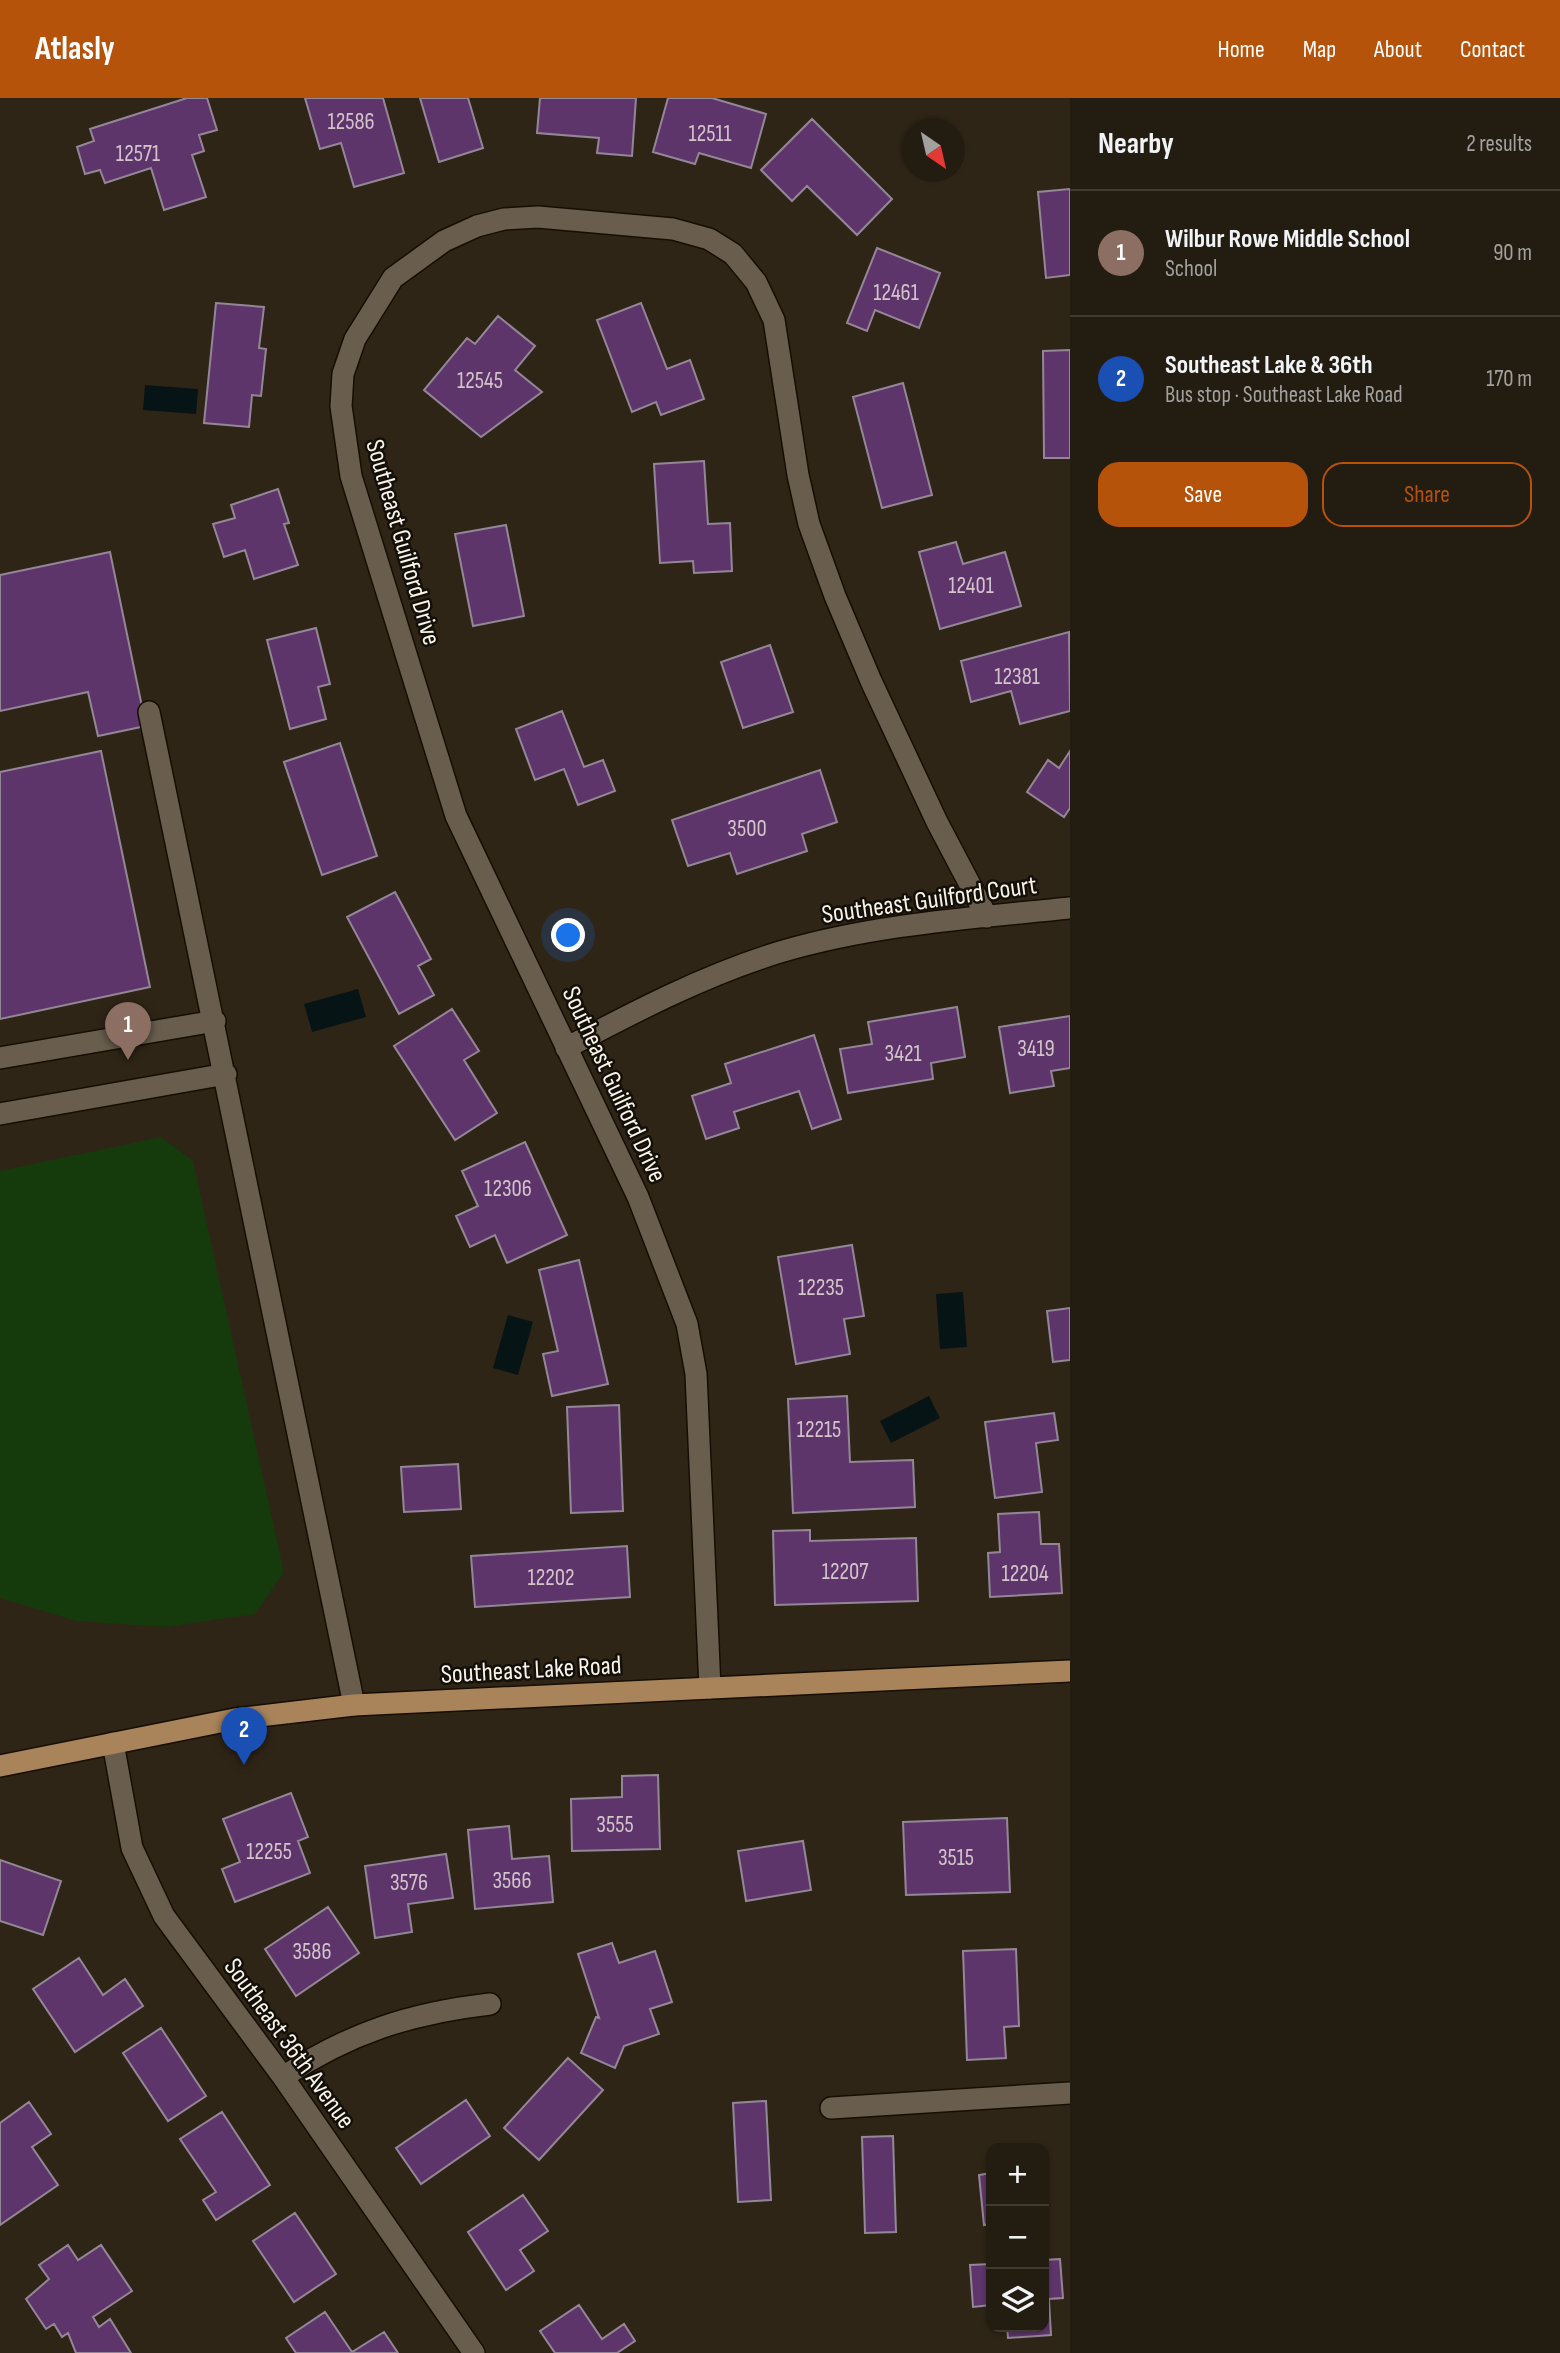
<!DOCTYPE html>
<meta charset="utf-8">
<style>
:root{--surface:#231c11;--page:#2b251a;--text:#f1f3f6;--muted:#a3a19f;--line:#403a31;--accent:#b45309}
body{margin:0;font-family:"Sofia Sans Condensed",sans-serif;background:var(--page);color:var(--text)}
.controls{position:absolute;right:21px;bottom:21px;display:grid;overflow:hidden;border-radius:14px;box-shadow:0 2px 5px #0004}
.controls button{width:63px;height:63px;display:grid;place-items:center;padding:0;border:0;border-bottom:2px solid var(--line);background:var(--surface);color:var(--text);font:35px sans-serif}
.compass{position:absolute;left:902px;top:21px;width:63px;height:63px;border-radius:50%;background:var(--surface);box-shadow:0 2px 5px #0004;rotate:146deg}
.you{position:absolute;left:569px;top:838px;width:24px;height:24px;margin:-18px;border:5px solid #fff;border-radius:50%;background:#1a73e8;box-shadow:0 0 0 10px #1a73e833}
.badge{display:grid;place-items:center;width:46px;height:46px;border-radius:50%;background:var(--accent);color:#fff;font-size:23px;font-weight:700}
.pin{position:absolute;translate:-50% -58px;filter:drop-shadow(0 2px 4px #0008)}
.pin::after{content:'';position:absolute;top:37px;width:24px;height:21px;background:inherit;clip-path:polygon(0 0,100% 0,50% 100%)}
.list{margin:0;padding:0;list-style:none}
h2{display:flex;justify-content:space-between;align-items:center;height:91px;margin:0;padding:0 28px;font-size:30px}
h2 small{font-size:23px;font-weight:400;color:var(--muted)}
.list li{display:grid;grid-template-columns:46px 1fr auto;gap:21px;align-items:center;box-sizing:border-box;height:126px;padding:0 28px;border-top:2px solid var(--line)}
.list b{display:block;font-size:26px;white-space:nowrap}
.list p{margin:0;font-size:23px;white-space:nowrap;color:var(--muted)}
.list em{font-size:23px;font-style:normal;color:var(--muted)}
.actions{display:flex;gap:14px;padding:21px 28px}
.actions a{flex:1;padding:16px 0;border:2px solid var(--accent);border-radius:21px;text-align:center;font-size:24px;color:var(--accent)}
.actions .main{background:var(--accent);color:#fff}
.icon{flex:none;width:38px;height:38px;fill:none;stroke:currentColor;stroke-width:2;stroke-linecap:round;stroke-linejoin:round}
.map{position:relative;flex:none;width:1070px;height:2255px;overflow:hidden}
header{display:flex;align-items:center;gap:42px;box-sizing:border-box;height:98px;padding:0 35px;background:var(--accent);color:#fff}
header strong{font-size:33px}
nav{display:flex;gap:38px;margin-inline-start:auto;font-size:24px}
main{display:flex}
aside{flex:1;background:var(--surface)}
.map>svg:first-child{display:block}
.green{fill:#153a0c}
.water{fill:#061416}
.building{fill:#5e356b;stroke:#938797;stroke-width:2}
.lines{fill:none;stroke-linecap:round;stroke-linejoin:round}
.minor-casing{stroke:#170e03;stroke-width:24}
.major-casing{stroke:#170e03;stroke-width:24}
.minor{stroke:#695e4e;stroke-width:21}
.major{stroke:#a9845b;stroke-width:21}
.labels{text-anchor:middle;stroke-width:5;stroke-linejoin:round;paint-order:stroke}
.number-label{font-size:23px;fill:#d3c4ca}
.street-label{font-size:26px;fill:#faf3ea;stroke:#130f09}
</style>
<header>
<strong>Atlasly</strong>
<nav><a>Home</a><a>Map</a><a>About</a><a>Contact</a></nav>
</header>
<main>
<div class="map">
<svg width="1070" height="2255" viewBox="0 0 1070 2255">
<rect width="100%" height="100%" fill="#2f2517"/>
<!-- green -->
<path class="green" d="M 161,1039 L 193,1063 L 284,1474 L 255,1516 L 165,1529 L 76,1523 L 0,1500 L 0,1073 Z"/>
<!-- water -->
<path class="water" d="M 145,287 L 198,291 L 196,316 L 143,312 Z
M 358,891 L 366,919 L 312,934 L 304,906 Z
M 963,1194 L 967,1249 L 940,1251 L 936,1196 Z
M 508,1217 L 533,1224 L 518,1277 L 493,1270 Z
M 929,1298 L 940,1320 L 891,1345 L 880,1323 Z"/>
<!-- building -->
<path class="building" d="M 187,0 L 207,0 L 217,32 L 199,37 L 204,53 L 192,57 L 206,99 L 164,112 L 151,70 L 105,85 L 100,72 L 85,76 L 77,49 L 94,43 L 90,31 Z
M 305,0 L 383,0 L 404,75 L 354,89 L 341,45 L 320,51 Z
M 420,0 L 468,0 L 483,50 L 439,64 Z
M 540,0 L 636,0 L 632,58 L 597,55 L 599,40 L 537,35 Z
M 668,0 L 712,0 L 766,16 L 751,70 L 699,55 L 695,66 L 653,54 Z
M 812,21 L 892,101 L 857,137 L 807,88 L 792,103 L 761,72 Z
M 1070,91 L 1070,177 L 1046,180 L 1038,94 Z
M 877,150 L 940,175 L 919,230 L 875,212 L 867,233 L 847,225 Z
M 216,205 L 264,209 L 259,250 L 266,251 L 261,298 L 252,297 L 249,329 L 204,325 Z
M 641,205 L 667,271 L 690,262 L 704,301 L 661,317 L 656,304 L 632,314 L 597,222 Z
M 498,218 L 535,248 L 515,272 L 542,294 L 481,339 L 424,292 L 467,240 L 475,246 Z
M 1070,252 L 1070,360 L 1044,360 L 1043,253 Z
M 903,285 L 932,397 L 882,410 L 853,299 Z
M 704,363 L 708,426 L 730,425 L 732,473 L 694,475 L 693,463 L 660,465 L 654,366 Z
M 278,391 L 289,425 L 284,426 L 298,467 L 254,481 L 245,452 L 224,459 L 213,426 L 235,420 L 231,407 Z
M 506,427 L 524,518 L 473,528 L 455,436 Z
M 956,444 L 963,466 L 1005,454 L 1021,508 L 940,531 L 919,454 Z
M 110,454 L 146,628 L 98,638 L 88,594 L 0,613 L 0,477 Z
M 316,530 L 330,586 L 318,589 L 326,621 L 290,631 L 267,542 Z
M 1069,534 L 1070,613 L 1020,626 L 1011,593 L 971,604 L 961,563 Z
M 770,547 L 793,614 L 743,630 L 721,564 Z
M 562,613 L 584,669 L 603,662 L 615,693 L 578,707 L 564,671 L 535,682 L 516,631 Z
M 340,645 L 377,758 L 322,777 L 284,664 Z
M 101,653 L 150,889 L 0,921 L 0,674 Z
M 1070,653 L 1070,710 L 1064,719 L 1027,694 L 1048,662 L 1059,670 Z
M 820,672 L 837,724 L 802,736 L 807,753 L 737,776 L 730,755 L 688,768 L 672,722 Z
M 395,794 L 431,861 L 418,868 L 434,897 L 399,916 L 347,819 Z
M 957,909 L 965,959 L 931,965 L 933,981 L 848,995 L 840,951 L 872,946 L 868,924 Z
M 452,911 L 479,953 L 464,962 L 497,1015 L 455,1042 L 394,948 Z
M 1070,918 L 1070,970 L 1051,973 L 1054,988 L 1010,995 L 999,929 Z
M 814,937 L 841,1021 L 812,1031 L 799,993 L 734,1014 L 739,1030 L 706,1041 L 692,998 L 731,985 L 725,966 Z
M 525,1044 L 567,1137 L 507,1165 L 495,1137 L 470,1149 L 456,1118 L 478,1108 L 462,1073 Z
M 852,1147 L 864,1218 L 844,1221 L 850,1256 L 796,1266 L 778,1159 Z
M 579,1162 L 608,1286 L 552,1298 L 543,1256 L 558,1253 L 539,1172 Z
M 1070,1210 L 1070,1262 L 1053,1264 L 1047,1213 Z
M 847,1298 L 850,1364 L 913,1362 L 915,1409 L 793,1415 L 788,1301 Z
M 619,1307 L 623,1413 L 571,1415 L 567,1309 Z
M 1054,1315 L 1058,1342 L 1036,1345 L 1042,1394 L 995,1400 L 985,1324 Z
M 458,1366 L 461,1411 L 404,1414 L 401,1369 Z
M 1039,1414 L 1041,1446 L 1059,1446 L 1062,1495 L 990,1499 L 988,1455 L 1000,1454 L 998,1416 Z
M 810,1432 L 810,1443 L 916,1440 L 918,1503 L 775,1507 L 773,1433 Z
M 627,1448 L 630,1499 L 475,1509 L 471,1458 Z
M 658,1677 L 660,1751 L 572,1753 L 571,1701 L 622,1699 L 622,1678 Z
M 291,1695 L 308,1739 L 298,1743 L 310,1775 L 235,1804 L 222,1771 L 240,1764 L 223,1721 Z
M 1007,1720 L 1010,1794 L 906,1797 L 903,1724 Z
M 509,1728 L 512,1761 L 549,1758 L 553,1804 L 475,1811 L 468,1732 Z
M 803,1743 L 811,1792 L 746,1803 L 738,1753 Z
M 446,1756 L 453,1800 L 408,1806 L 412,1834 L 375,1840 L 365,1768 Z
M 0,1762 L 61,1783 L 43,1837 L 0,1823 Z
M 328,1809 L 359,1855 L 296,1898 L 265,1851 Z
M 612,1845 L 619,1865 L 655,1853 L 672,1904 L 650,1911 L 659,1936 L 624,1948 L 615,1970 L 581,1955 L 596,1919 L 599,1920 L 578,1856 Z
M 1016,1851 L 1019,1928 L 1004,1929 L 1006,1960 L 967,1962 L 963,1853 Z
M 79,1860 L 103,1897 L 125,1881 L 143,1908 L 75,1954 L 33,1891 Z
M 161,1930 L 206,1998 L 168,2023 L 123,1955 Z
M 568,1960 L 603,1992 L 539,2062 L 504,2030 Z
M 466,2002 L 490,2038 L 421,2086 L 396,2050 Z
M 766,2003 L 771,2102 L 738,2104 L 733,2005 Z
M 29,2004 L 51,2036 L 32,2049 L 58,2087 L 0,2127 L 0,2025 Z
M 222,2014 L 270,2087 L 216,2122 L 203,2102 L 216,2094 L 180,2041 Z
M 893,2038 L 896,2134 L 865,2135 L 862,2039 Z
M 991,2075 L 991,2126 L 984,2127 L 979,2077 Z
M 523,2097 L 548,2133 L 520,2152 L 534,2173 L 506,2192 L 468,2134 Z
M 295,2115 L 336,2176 L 294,2204 L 253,2143 Z
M 68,2147 L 78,2162 L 101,2147 L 132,2193 L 93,2219 L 99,2229 L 110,2221 L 131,2255 L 76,2255 L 68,2235 L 62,2239 L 54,2226 L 46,2231 L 26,2201 L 49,2181 L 39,2167 Z
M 1060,2161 L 1063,2200 L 1049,2201 L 1051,2237 L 1008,2240 L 1007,2229 L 1044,2229 L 1044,2162 Z
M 991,2166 L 991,2207 L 973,2209 L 970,2167 Z
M 579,2207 L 602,2241 L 624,2226 L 635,2243 L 617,2255 L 555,2255 L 540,2233 Z
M 325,2214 L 352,2254 L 384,2234 L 398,2255 L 296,2255 L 286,2240 Z"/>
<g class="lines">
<!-- minor casing -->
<g class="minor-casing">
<path id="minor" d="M 149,614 L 354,1607
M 566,950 C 636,913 705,877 780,854 C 874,826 973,820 1070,810
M 0,960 L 215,923
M 0,1016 L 226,976
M 710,1590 L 696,1276 L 687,1226 L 638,1099 L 456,718 L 351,378 L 341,308 L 343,276 L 355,241 L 393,180 L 444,143 L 477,128 L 504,121 L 538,119 L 673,131 L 709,141 L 733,156 L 756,184 L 774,222 L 798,377 L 809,426 L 835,498 L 871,583 L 937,724 L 987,819
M 113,1645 L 132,1750 L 164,1818 L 283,1979 L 474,2255
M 283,1979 C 349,1935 411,1915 490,1906
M 831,2010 L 1070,1995"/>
</g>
<!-- major casing -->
<g class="major-casing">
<path id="major" d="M 0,1668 L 235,1621 L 354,1607 L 1070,1573"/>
</g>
<!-- minor -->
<use href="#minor" class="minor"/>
<!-- major -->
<use href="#major" class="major"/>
</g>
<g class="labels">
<!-- number labels -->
<g class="number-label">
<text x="351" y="31">12586</text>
<text x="710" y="43">12511</text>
<text x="138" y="63">12571</text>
<text x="896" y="202">12461</text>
<text x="480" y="290">12545</text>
<text x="971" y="495">12401</text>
<text x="1017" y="586">12381</text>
<text x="747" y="738">3500</text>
<text x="1036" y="958">3419</text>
<text x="903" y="963">3421</text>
<text x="508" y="1098">12306</text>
<text x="821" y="1197">12235</text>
<text x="819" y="1339">12215</text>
<text x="845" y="1481">12207</text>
<text x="1025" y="1483">12204</text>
<text x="551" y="1487">12202</text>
<text x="615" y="1734">3555</text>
<text x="269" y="1761">12255</text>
<text x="956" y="1767">3515</text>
<text x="512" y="1790">3566</text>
<text x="409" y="1792">3576</text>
<text x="312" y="1861">3586</text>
</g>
<!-- street labels -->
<g class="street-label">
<text transform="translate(404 444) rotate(74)" y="9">Southeast Guilford Drive</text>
<text transform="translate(929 801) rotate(-8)" y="9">Southeast Guilford Court</text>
<text transform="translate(615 986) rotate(65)" y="9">Southeast Guilford Drive</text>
<text transform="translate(531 1571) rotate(-3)" y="9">Southeast Lake Road</text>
<text transform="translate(290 1945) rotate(54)" y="9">Southeast 36th Avenue</text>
</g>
</g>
</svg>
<div class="controls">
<button>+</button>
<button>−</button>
<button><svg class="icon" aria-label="layers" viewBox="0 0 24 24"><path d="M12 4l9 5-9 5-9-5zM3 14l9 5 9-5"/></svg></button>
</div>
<svg class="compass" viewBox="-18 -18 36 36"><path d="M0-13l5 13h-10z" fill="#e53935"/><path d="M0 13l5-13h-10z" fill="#a3a19f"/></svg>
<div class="you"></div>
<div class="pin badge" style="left:128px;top:962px;background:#8d6e63">1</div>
<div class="pin badge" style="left:244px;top:1667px;background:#1a4fb4">2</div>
</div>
<aside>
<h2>Nearby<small>2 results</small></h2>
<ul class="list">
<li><span class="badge" style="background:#8d6e63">1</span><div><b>Wilbur Rowe Middle School</b><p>School</p></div><em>90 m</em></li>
<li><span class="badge" style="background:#1a4fb4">2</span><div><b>Southeast Lake &amp; 36th</b><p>Bus stop · Southeast Lake Road</p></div><em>170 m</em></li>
</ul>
<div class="actions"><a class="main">Save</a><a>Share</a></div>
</aside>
</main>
